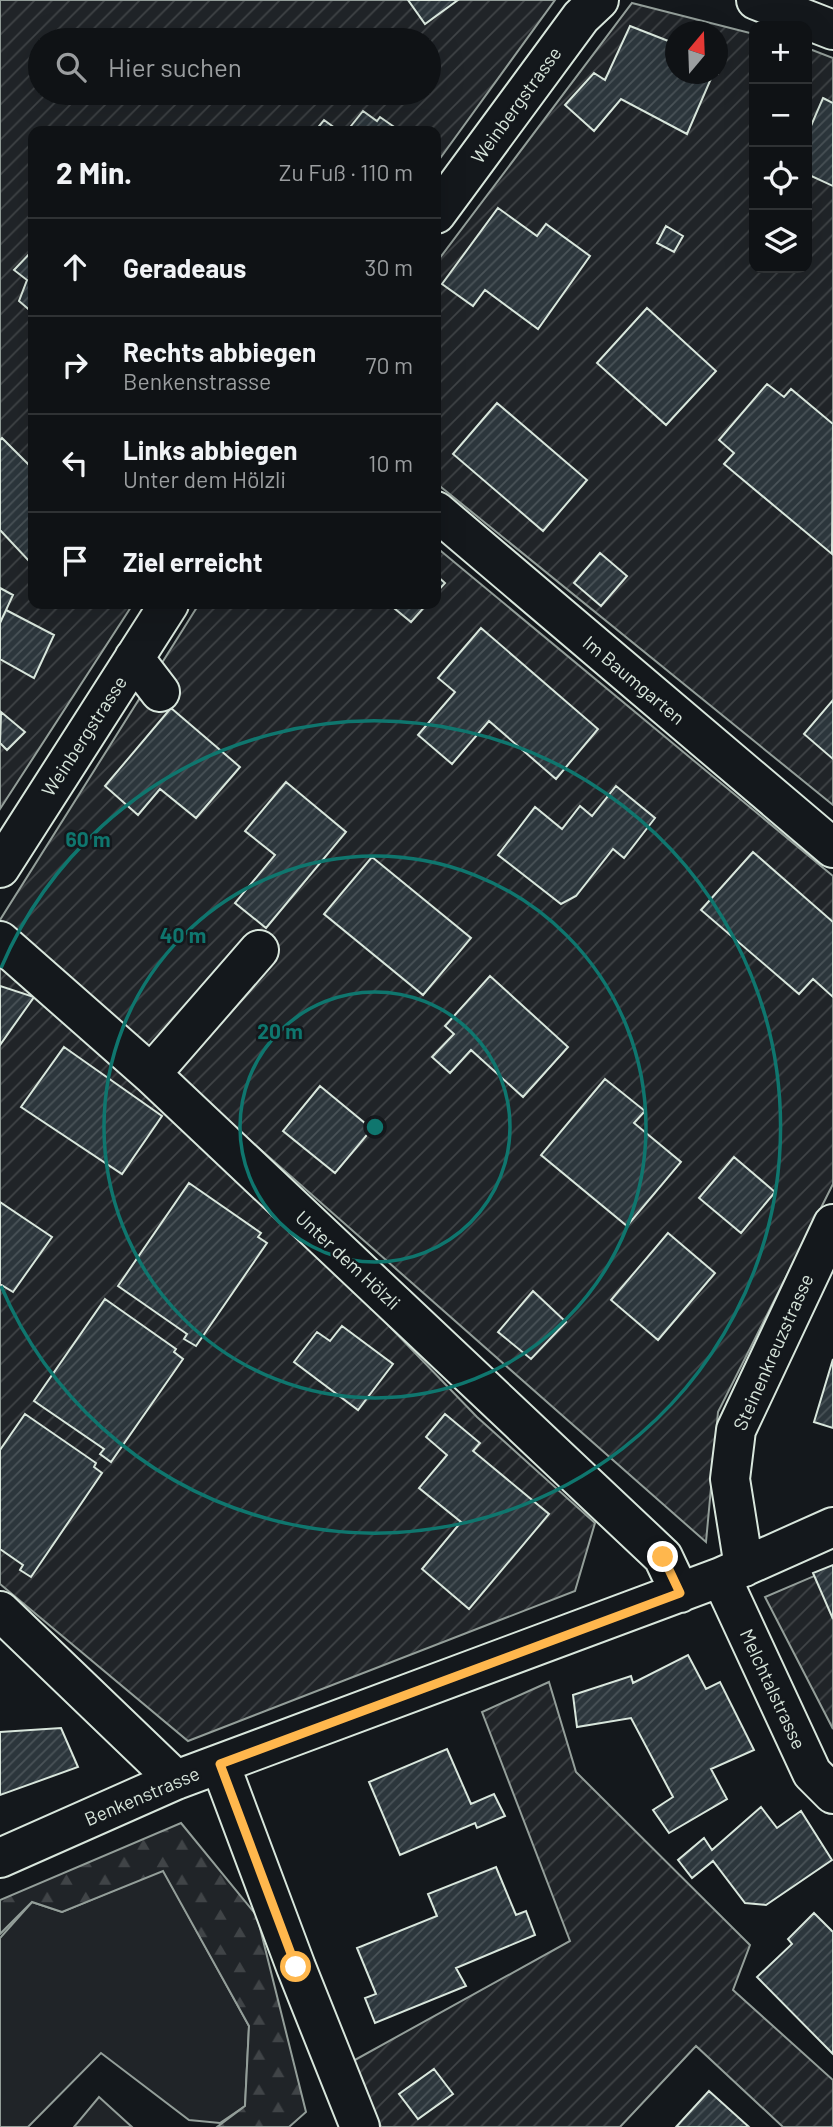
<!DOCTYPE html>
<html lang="de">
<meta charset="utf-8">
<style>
:root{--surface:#0f1215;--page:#181b1e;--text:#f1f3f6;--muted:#9b9ea0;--line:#2f3234}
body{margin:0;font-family:Barlow,sans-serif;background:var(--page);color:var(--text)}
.controls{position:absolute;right:21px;top:21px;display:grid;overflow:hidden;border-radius:14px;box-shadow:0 7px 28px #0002}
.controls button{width:63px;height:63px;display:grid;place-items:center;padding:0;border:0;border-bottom:2px solid var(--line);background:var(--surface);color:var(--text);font:35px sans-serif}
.compass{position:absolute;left:665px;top:21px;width:63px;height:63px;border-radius:50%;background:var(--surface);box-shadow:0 7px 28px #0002;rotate:19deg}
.stop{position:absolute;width:21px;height:21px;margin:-16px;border:5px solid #ffb74d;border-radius:50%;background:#fff}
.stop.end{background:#ffb74d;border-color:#fff;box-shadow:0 2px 7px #0008}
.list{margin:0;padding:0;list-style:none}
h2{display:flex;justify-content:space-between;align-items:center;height:91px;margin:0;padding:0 28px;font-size:30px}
h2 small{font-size:23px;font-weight:400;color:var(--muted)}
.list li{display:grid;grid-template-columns:46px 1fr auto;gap:21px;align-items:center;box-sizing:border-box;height:98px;padding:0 28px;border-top:2px solid var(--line)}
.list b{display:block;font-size:26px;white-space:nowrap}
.list p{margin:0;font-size:23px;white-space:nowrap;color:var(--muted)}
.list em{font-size:23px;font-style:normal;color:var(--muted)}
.icon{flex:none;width:38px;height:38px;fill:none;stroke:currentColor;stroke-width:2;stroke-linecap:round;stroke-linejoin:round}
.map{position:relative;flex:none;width:833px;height:2127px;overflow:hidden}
.search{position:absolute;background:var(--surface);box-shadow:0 7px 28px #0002;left:28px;top:28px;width:413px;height:77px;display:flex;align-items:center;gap:18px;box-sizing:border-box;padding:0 24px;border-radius:38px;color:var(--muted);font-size:26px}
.panel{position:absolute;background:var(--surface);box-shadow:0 7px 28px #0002;left:28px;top:126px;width:413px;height:483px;border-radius:14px}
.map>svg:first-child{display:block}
.green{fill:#202428;stroke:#939e99;stroke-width:2}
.forest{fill:url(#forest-firs);stroke:#939e99;stroke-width:2}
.garden{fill:url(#garden-furrows);stroke:#939e99;stroke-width:2;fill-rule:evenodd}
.building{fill:url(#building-hatch);stroke:#d8e6dc;stroke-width:2}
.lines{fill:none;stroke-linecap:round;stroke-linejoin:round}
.minor-casing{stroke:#d8e6dc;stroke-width:42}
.minor{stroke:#14181c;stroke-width:38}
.route{stroke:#ffb74d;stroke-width:9}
.ring{fill:none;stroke:#0f766e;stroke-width:3.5}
.labels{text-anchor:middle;stroke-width:5;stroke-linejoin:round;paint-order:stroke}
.street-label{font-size:19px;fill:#d8e6dc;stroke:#14181c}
.centre{fill:#0f766e;stroke:#14181c;stroke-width:3.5}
.ring-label{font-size:21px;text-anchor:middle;font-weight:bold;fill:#0f766e;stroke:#14181c;stroke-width:5;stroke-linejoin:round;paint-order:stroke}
</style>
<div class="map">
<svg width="833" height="2127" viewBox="0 0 833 2127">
<defs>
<pattern id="forest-firs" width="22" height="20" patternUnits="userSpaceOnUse" patternTransform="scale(1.75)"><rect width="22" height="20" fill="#202428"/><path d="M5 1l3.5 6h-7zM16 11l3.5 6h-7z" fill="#404447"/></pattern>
<pattern id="garden-furrows" width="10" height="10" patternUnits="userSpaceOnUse" patternTransform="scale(1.75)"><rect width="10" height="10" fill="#202428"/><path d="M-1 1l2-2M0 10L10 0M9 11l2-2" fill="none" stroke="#404447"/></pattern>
<pattern id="building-hatch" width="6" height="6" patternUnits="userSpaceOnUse" patternTransform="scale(1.75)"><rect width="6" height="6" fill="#2c363c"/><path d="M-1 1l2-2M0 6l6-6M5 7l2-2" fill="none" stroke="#4a5358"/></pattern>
</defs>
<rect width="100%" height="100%" fill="#14181c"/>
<!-- green -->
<path class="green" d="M 163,1870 L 249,2026 L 245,2106 L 220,2123 L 189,2120 L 101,2053 L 28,2127 L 0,2127 L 0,1938 L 32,1902 L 62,1912 Z
M 99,2097 L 132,2127 L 74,2127 Z"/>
<!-- forest -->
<path class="forest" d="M 181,1823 L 257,1916 L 306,2112 L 289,2127 L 217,2127 L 245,2106 L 249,2026 L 163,1871 L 62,1912 L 32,1902 L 0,1934 L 0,1900 Z"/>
<!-- garden -->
<path class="garden" d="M 0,0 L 555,0 L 436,164 L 436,131 L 33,131 L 33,604 L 133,604 L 0,809 ZM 40,40 L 429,40 L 429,93 L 40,93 Z
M 632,3 L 754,34 L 754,268 L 807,268 L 807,48 L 833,58 L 833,805 L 436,483 L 436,263 ZM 676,32 L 718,32 L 718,74 L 676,74 Z
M 436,547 L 833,876 L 833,1184 L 718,1412 L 706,1542 L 0,920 L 199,604 L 436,604 Z
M 0,950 L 187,1117 L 477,1417 L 595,1523 L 575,1591 L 188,1741 L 0,1584 Z
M 833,1568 L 833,1729 L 765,1597 Z
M 549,1682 L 576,1772 L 750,1945 L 733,1990 L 833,2080 L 833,2127 L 783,2127 L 696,2046 L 620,2127 L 381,2127 L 353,2061 L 570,1941 L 482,1712 Z"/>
<!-- building -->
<path class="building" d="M 408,0 L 458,0 L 425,24 Z
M 630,26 L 676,44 L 676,74 L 713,74 L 687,134 L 621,99 L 594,131 L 565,105 L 594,73 L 605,80 Z
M 823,98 L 833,103 L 833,186 L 807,174 L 807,135 Z
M 363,111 L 377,121 L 380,117 L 400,131 L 347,131 Z
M 324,120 L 339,131 L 315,131 Z
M 498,208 L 537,236 L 546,224 L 590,256 L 538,329 L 485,290 L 473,306 L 442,284 Z
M 666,226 L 683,236 L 674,252 L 657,243 Z
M 33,250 L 33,313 L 19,301 L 27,280 L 14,270 Z
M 647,308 L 716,371 L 666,425 L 597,363 Z
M 767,384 L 784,397 L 791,389 L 833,424 L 832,554 L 724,464 L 734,453 L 719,440 Z
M 497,403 L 587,480 L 543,531 L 453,454 Z
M 2,438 L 33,469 L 33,556 L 29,561 L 0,530 L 0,440 Z
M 600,553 L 627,576 L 601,606 L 574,583 Z
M 436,575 L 445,583 L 436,593 Z
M 0,588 L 13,595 L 0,623 Z
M 389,604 L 427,604 L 411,622 Z
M 6,610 L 54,635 L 34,678 L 0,659 L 0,623 Z
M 481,628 L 598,729 L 556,779 L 489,721 L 452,764 L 418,735 L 455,692 L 438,678 Z
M 833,700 L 833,759 L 804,734 Z
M 171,708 L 240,767 L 196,818 L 160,789 L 138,815 L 105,786 Z
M 1,712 L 25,732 L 7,750 L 0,743 Z
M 286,782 L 346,832 L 266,928 L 235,903 L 275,855 L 245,831 Z
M 616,786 L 655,818 L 624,858 L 613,849 L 576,896 L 561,904 L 498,855 L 535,807 L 562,829 L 580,806 L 592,816 Z
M 753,852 L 833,922 L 833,997 L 813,979 L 799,994 L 701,910 Z
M 372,857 L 471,938 L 423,995 L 324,914 Z
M 490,976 L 568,1047 L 523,1097 L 471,1050 L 450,1073 L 432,1057 L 454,1034 L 445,1026 Z
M 0,986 L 34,997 L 0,1045 Z
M 64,1047 L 162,1116 L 122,1174 L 21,1107 Z
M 605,1079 L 645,1111 L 634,1123 L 681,1162 L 627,1226 L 541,1155 Z
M 320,1086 L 372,1129 L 335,1173 L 283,1131 Z
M 734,1157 L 775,1192 L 741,1233 L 699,1198 Z
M 189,1183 L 261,1233 L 258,1237 L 267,1243 L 196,1346 L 184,1339 L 187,1334 L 118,1286 Z
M 0,1202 L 52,1237 L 13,1292 L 0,1284 Z
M 668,1233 L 715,1273 L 658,1340 L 611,1300 Z
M 533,1291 L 566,1322 L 531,1359 L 498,1332 Z
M 105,1299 L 176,1349 L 174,1352 L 183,1359 L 111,1462 L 100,1454 L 104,1449 L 34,1401 Z
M 342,1326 L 393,1364 L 358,1410 L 294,1362 L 317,1332 L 330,1341 Z
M 833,1359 L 833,1428 L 814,1422 Z
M 25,1414 L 96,1463 L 94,1467 L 102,1473 L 31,1577 L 20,1570 L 23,1565 L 0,1549 L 0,1450 Z
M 445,1414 L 480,1443 L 473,1451 L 549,1514 L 469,1609 L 422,1569 L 461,1522 L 419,1488 L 447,1455 L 426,1437 Z
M 833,1565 L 833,1619 L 813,1573 Z
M 688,1655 L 706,1689 L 720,1682 L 754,1750 L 711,1769 L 727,1799 L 669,1833 L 653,1810 L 673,1797 L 631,1718 L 577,1727 L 573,1695 L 631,1676 L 633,1683 Z
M 61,1728 L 78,1767 L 0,1795 L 0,1732 Z
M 447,1749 L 471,1804 L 494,1794 L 505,1816 L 477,1828 L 475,1823 L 400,1855 L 369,1782 Z
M 761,1807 L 777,1828 L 801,1811 L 832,1860 L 766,1905 L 745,1903 L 713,1861 L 692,1878 L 678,1860 L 704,1838 L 712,1850 Z
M 496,1867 L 516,1915 L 526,1911 L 535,1935 L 456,1968 L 466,1986 L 375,2023 L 365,1998 L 376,1994 L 357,1948 L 437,1916 L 428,1894 Z
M 814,1913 L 833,1932 L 833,2054 L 757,1977 L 792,1944 L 788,1939 Z
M 434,2069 L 453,2094 L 418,2119 L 399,2094 Z
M 709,2091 L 749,2127 L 676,2127 Z"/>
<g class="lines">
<!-- minor casing -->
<g class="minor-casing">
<path id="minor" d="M 756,0 L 833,30
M 436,214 L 581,17 L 599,0
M 436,511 L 833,848
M 134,658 L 160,692
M 0,868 L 169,604
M 0,941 L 151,1074 L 663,1557 L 680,1593
M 151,1074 L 259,950
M 744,1567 L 730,1479 L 736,1430 L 833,1224
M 721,1577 L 812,1773 L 833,1794
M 0,1611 L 176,1780
M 220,1764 L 296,1967 L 360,2127
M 0,1858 L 176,1780 L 721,1577 L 833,1527"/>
</g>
<!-- minor -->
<use href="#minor" class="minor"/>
</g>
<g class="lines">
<!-- route -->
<path class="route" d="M 296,1967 L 220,1764 L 680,1593 L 663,1557"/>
</g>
<!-- distance rings -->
<g class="ring">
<circle cx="375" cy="1127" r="135"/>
<circle cx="375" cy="1127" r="271"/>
<path d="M1 968A406 406 0 1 1 1 1286"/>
</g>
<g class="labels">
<!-- street labels -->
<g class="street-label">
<text transform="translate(516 105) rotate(-54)" y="7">Weinbergstrasse</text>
<text transform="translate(634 680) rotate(40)" y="7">Im Baumgarten</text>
<text transform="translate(84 736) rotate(-57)" y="7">Weinbergstrasse</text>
<text transform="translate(348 1260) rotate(43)" y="7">Unter dem Hölzli</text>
<text transform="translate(773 1352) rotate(-66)" y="7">Steinenkreuzstrasse</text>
<text transform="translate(773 1689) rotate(65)" y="7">Melchtalstrasse</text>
<text transform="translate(142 1796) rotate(-23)" y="7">Benkenstrasse</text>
</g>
</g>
<circle cx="375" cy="1127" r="10" class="centre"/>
<g class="ring-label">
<text x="88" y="847">60 m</text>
<text x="183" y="943">40 m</text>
<text x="280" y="1039">20 m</text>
</g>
</svg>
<div class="controls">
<button>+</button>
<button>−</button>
<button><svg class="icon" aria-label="locate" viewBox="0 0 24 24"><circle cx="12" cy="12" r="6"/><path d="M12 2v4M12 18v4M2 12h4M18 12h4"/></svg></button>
<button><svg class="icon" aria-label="layers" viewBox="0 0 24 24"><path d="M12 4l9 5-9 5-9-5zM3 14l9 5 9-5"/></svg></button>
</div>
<svg class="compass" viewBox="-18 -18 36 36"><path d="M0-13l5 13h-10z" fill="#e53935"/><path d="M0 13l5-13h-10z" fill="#9b9ea0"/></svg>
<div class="stop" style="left:296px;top:1967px"></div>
<div class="stop end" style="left:663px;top:1557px"></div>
<div class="search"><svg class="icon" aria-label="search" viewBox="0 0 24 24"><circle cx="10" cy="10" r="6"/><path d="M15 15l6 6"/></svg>Hier suchen</div>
<section class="panel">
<h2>2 Min.<small>Zu Fuß · 110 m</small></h2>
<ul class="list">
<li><svg class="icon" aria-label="ahead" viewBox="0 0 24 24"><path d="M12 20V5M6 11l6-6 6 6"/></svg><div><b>Geradeaus</b></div><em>30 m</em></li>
<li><svg class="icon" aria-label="right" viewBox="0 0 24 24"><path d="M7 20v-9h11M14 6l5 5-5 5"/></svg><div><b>Rechts abbiegen</b><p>Benkenstrasse</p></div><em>70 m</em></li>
<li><svg class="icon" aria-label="left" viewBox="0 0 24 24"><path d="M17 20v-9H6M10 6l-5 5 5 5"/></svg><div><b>Links abbiegen</b><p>Unter dem Hölzli</p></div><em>10 m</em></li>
<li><svg class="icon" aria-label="arrive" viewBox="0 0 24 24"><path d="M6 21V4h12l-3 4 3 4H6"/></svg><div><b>Ziel erreicht</b></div></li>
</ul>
</section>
</div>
